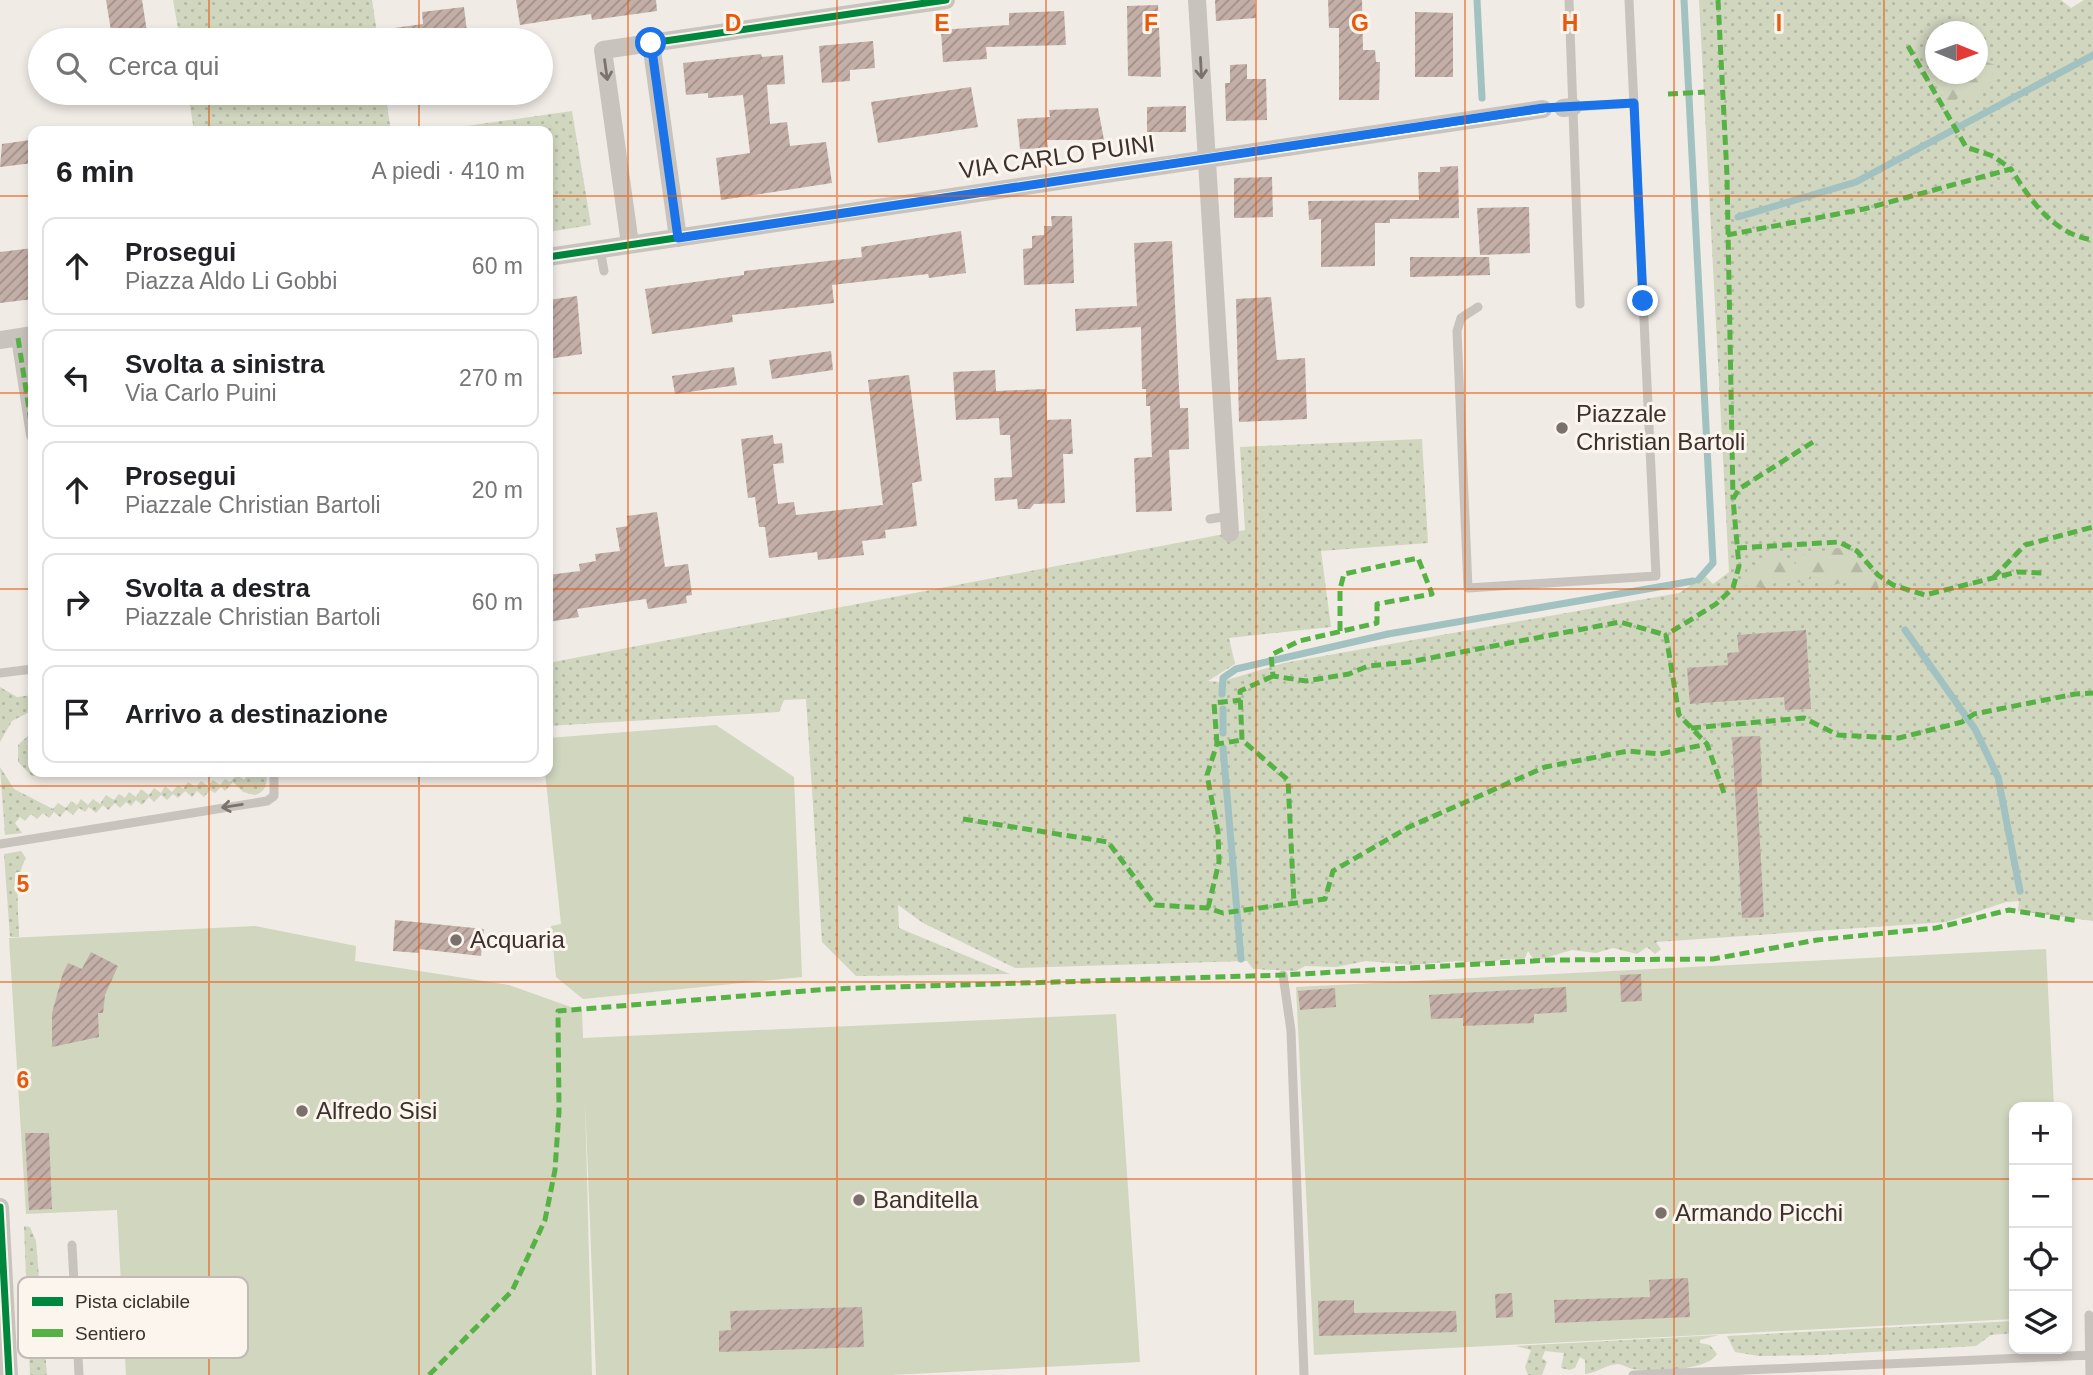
<!DOCTYPE html>
<html lang="it">
<meta charset="utf-8">
<style>
:root{--surface:#fff;--page:#f6f6f6;--text:#202124;--muted:#757577;--line:#e0e0e0}
body{margin:0;font-family:Helvetica,sans-serif;background:var(--page);color:var(--text)}
.controls{position:absolute;right:21px;bottom:21px;display:grid;overflow:hidden;border-radius:14px;box-shadow:0 4px 10px #0003}
.controls button{width:63px;height:63px;display:grid;place-items:center;padding:0;border:0;border-bottom:2px solid var(--line);background:var(--surface);color:var(--text);font:35px sans-serif}
.compass{position:absolute;left:1925px;top:21px;width:63px;height:63px;border-radius:50%;background:var(--surface);box-shadow:0 4px 10px #0003;rotate:91deg}
.stop{position:absolute;width:21px;height:21px;margin:-16px;border:5px solid #1a73e8;border-radius:50%;background:#fff}
.stop.end{background:#1a73e8;border-color:#fff;box-shadow:0 2px 7px #0008}
.list{margin:0;padding:0;list-style:none}
h2{display:flex;justify-content:space-between;align-items:center;height:91px;margin:0;padding:0 28px;font-size:30px}
h2 small{font-size:23px;font-weight:400;color:var(--muted)}
.list li{display:grid;grid-template-columns:46px 1fr auto;gap:21px;align-items:center;box-sizing:border-box;height:98px;margin:0 14px 14px;padding:0 14px;border:2px solid var(--line);border-radius:14px}
.list b{display:block;font-size:26px;white-space:nowrap}
.list p{margin:0;font-size:23px;white-space:nowrap;color:var(--muted)}
.list em{font-size:23px;font-style:normal;color:var(--muted)}
.icon{flex:none;width:38px;height:38px;fill:none;stroke:currentColor;stroke-width:2;stroke-linecap:round;stroke-linejoin:round}
.map{position:relative;flex:none;width:2093px;height:1375px;overflow:hidden}
.search{position:absolute;background:var(--surface);box-shadow:0 4px 10px #0003;left:28px;top:28px;width:525px;height:77px;display:flex;align-items:center;gap:18px;box-sizing:border-box;padding:0 24px;border-radius:38px;color:var(--muted);font-size:26px}
.panel{position:absolute;background:var(--surface);box-shadow:0 4px 10px #0003;left:28px;top:126px;width:525px;height:651px;border-radius:14px}
.map>svg:first-child{display:block}
.grass{fill:url(#grass-dots);fill-rule:evenodd}
.forest{fill:url(#forest-firs)}
.pitch{fill:#d1d6bf}
.lines{fill:none;stroke-linecap:round;stroke-linejoin:round}
.stream{stroke:#a1c2c1;stroke-width:7}
.building{fill:url(#building-hatch)}
.service{stroke:#c9c3be;stroke-width:9}
.pedestrian{stroke:#c9c3be;stroke-width:14}
.minor{stroke:#c9c3be;stroke-width:18}
.quiet{stroke:#57b246;stroke-width:5;stroke-dasharray:10 5;stroke-linecap:butt}
.cycleway-casing{stroke:#fbf5ee;stroke-width:11}
.cycleway{stroke:#00873e;stroke-width:7}
.oneway{stroke:#7b726d}
.route{stroke:#1a73e8;stroke-width:9}
.grid{fill:none;stroke:#e8590c;stroke-width:2;stroke-opacity:0.55}
.poi-dot{fill:#7a716c;stroke:#fbf5ee;stroke-width:2.5}
.labels{text-anchor:middle;stroke-width:6;stroke-linejoin:round;paint-order:stroke}
.street-label{font-size:24px;fill:#3b302b;stroke:#fbf5ee}
.poi-label{font-size:24px;fill:#3b302b;stroke:#fbf5ee;text-anchor:start}
.key{fill:#fbf5ee;stroke:#c1bab4;stroke-width:2}
.key-label{font-size:19px;fill:#3b302b}
.grid-label{font-size:23px;text-anchor:middle;font-weight:bold;fill:#e8590c;stroke:#fbf5ee;stroke-width:6;stroke-linejoin:round;paint-order:stroke}
</style>
<div class="map">
<svg width="2093" height="1375" viewBox="0 0 2093 1375">
<defs>
<pattern id="grass-dots" width="8" height="8" patternUnits="userSpaceOnUse" patternTransform="scale(1.75)"><rect width="8" height="8" fill="#d1d6bf"/><path d="M2 2h.1M6 6h.1" fill="none" stroke="#b4b8a4" stroke-width="1.8" stroke-linecap="round"/></pattern>
<pattern id="forest-firs" width="22" height="20" patternUnits="userSpaceOnUse" patternTransform="scale(1.75)"><rect width="22" height="20" fill="#d1d6bf"/><path d="M5 1l3.5 6h-7zM16 11l3.5 6h-7z" fill="#b4b8a4"/></pattern>
<pattern id="building-hatch" width="6" height="6" patternUnits="userSpaceOnUse" patternTransform="scale(1.75)"><rect width="6" height="6" fill="#c3afa7"/><path d="M-1 1l2-2M0 6l6-6M5 7l2-2" fill="none" stroke="#a08f88"/></pattern>
</defs>
<rect width="100%" height="100%" fill="#f0ebe5"/>
<!-- grass -->
<path class="grass" d="M 173,0 L 372,0 L 378,40 L 180,40 Z
M 1699,0 L 2061,0 L 2071,8 L 2084,0 L 2093,0 L 2093,921 L 2018,911 L 2019,901 L 2006,902 L 1947,922 L 1656,942 L 1661,949 L 1655,954 L 1647,947 L 1637,954 L 1613,948 L 1596,953 L 1572,950 L 1535,961 L 1528,951 L 1524,960 L 1502,959 L 1490,963 L 1456,961 L 1413,965 L 1366,961 L 1336,967 L 1305,966 L 1296,971 L 1253,969 L 1247,961 L 1015,968 L 923,923 L 898,905 L 899,928 L 1010,974 L 856,976 L 822,942 L 806,699 L 784,700 L 779,712 L 548,726 L 548,663 L 1245,530 L 1240,447 L 1422,439 L 1428,543 L 1321,551 L 1331,627 L 1229,638 L 1235,664 L 1208,681 L 1220,682 L 1284,663 L 1679,593 L 1705,576 L 1713,584 L 1729,572 ZM 1936,32 L 1978,32 L 1978,74 L 1936,74 Z
M 188,93 L 385,93 L 391,131 L 194,131 Z
M 572,111 L 591,225 L 548,232 L 548,131 L 432,131 Z
M 0,687 L 17,697 L 33,695 L 33,710 L 12,721 L 0,742 Z
M 33,731 L 33,772 L 51,772 L 47,775 L 32,776 L 18,762 L 18,745 Z
M 0,767 L 14,789 L 53,809 L 58,803 L 66,808 L 71,801 L 77,805 L 81,799 L 88,805 L 93,799 L 100,804 L 106,795 L 114,800 L 119,794 L 125,798 L 129,792 L 136,797 L 141,789 L 149,795 L 154,788 L 161,793 L 165,786 L 172,792 L 178,785 L 183,789 L 188,782 L 196,787 L 201,781 L 208,786 L 213,780 L 220,785 L 225,779 L 230,782 L 237,775 L 244,780 L 249,773 L 266,772 C 268,782 266,792 255,795 L 243,792 L 233,782 L 225,791 L 221,787 L 215,793 L 210,790 L 204,797 L 197,791 L 192,797 L 185,791 L 178,798 L 173,794 L 167,800 L 161,795 L 154,802 L 149,797 L 142,805 L 136,800 L 131,806 L 126,802 L 120,808 L 115,803 L 108,810 L 103,805 L 96,813 L 89,807 L 85,812 L 79,808 L 73,815 L 66,810 L 60,817 L 54,812 L 49,818 L 43,813 L 37,819 L 31,814 L 25,821 L 20,817 L 15,823 L 22,833 L 5,835 Z
M 21,851 L 26,858 C 13,881 19,912 19,937 L 10,937 L 4,854 Z
M 24,1226 L 30,1227 L 36,1241 L 47,1375 L 30,1375 Z
M 2014,1321 L 2014,1333 L 1991,1335 L 1976,1346 L 1821,1355 L 1759,1356 L 1735,1352 L 1727,1336 Z
M 1719,1335 L 1700,1340 L 1700,1343 L 1710,1345 L 1717,1354 C 1708,1371 1650,1372 1633,1369 C 1627,1368 1623,1364 1617,1364 C 1606,1365 1596,1373 1585,1374 L 1585,1360 L 1580,1357 L 1575,1368 L 1570,1370 L 1561,1368 L 1564,1353 L 1545,1351 L 1542,1358 L 1547,1362 L 1542,1375 L 1528,1375 L 1525,1367 L 1531,1350 L 1516,1346 Z"/>
<!-- forest -->
<path class="forest" d="M 1981,60 L 1995,65 L 1990,85 L 1980,88 L 1976,100 L 1961,96 L 1950,104 L 1937,90 C 1942,72 1961,74 1978,74 L 1978,62 Z
M 1838,548 C 1856,555 1874,569 1879,589 L 1872,596 C 1859,596 1853,593 1849,581 L 1826,587 L 1813,573 L 1805,583 L 1778,580 L 1768,589 L 1743,585 L 1747,570 L 1766,562 L 1778,551 L 1795,564 L 1802,555 Z"/>
<!-- pitch -->
<path class="pitch" d="M 716,725 L 794,777 L 802,977 L 583,999 L 556,977 L 551,926 L 561,924 L 545,772 L 548,772 L 548,738 Z
M 255,926 L 356,946 L 355,961 L 509,985 L 582,1011 L 583,1038 L 1116,1014 L 1140,1362 L 892,1375 L 596,1375 L 585,1099 L 592,1375 L 126,1375 L 117,1210 L 26,1214 L 9,938 Z
M 2046,949 L 2054,1107 L 2014,1107 L 2014,1319 L 1314,1355 L 1296,987 Z"/>
<g class="lines">
<!-- stream -->
<path class="stream" d="M 1477,0 L 1482,98
M 1684,0 L 1713,563 L 1698,580
M 1738,217 L 1856,182 L 2093,55
M 1905,630 L 1975,729 L 1998,777 L 2020,891
M 1222,694 L 1223,678 L 1236,669 L 1388,634 L 1693,581
M 1223,733 L 1223,709
M 1223,748 L 1241,959"/>
</g>
<!-- building -->
<path class="building" d="M 106,0 L 142,0 L 147,32 L 112,37 Z
M 516,0 L 656,0 L 657,11 L 592,20 L 591,14 L 520,25 Z
M 1215,0 L 1255,0 L 1256,18 L 1216,21 Z
M 1328,0 L 1362,0 L 1363,50 L 1375,50 L 1376,62 L 1380,62 L 1379,100 L 1339,100 L 1339,28 L 1329,28 Z
M 1158,5 L 1161,77 L 1128,76 L 1127,6 Z
M 464,7 L 468,40 L 387,40 L 387,29 L 423,24 L 422,12 Z
M 1064,11 L 1066,45 L 986,47 L 987,59 L 943,62 L 941,30 L 1009,25 L 1009,13 Z
M 1415,12 L 1453,13 L 1453,77 L 1415,77 Z
M 873,41 L 875,68 L 850,70 L 850,81 L 822,83 L 819,46 Z
M 761,54 L 762,57 L 783,55 L 785,84 L 767,85 L 770,124 L 787,122 L 790,146 L 826,142 L 832,183 L 721,200 L 716,158 L 750,153 L 743,95 L 708,98 L 708,93 L 686,95 L 683,63 Z
M 1247,64 L 1247,79 L 1266,79 L 1267,120 L 1226,121 L 1225,83 L 1230,83 L 1230,65 Z
M 971,87 L 978,127 L 878,143 L 871,102 Z
M 1186,106 L 1186,132 L 1147,132 L 1147,107 Z
M 1098,108 L 1104,140 L 1047,140 L 1048,148 L 1020,149 L 1017,119 L 1050,117 L 1049,110 Z
M 30,140 L 33,163 L 0,167 L 2,144 Z
M 1458,166 L 1459,218 L 1390,219 L 1390,223 L 1375,223 L 1375,266 L 1321,267 L 1321,219 L 1309,220 L 1308,201 L 1419,200 L 1418,172 L 1440,172 L 1440,167 Z
M 1272,177 L 1273,217 L 1234,218 L 1234,178 Z
M 1529,207 L 1530,253 L 1480,255 L 1477,208 Z
M 1051,216 L 1072,216 L 1074,283 L 1024,285 L 1023,249 L 1032,248 L 1032,236 L 1044,235 L 1044,226 L 1052,226 Z
M 961,231 L 966,273 L 929,278 L 928,274 L 832,285 L 834,303 L 732,315 L 733,322 L 652,334 L 645,289 L 744,275 L 744,271 L 862,257 L 861,247 Z
M 1172,241 L 1180,408 L 1188,408 L 1189,449 L 1169,450 L 1172,511 L 1136,512 L 1134,458 L 1152,457 L 1150,406 L 1146,406 L 1146,389 L 1142,389 L 1141,327 L 1076,331 L 1075,309 L 1137,306 L 1134,243 Z
M 33,248 L 33,299 L 0,303 L 0,252 Z
M 1410,257 L 1489,257 L 1490,275 L 1410,277 Z
M 577,296 L 582,354 L 548,359 L 548,300 Z
M 1271,297 L 1277,360 L 1305,358 L 1307,419 L 1239,422 L 1236,299 Z
M 831,351 L 833,370 L 772,379 L 769,360 Z
M 734,367 L 737,385 L 675,394 L 672,376 Z
M 995,370 L 996,391 L 1046,389 L 1047,420 L 1071,419 L 1073,454 L 1063,454 L 1065,503 L 1034,504 L 1030,509 L 1018,509 L 1017,499 L 995,501 L 994,478 L 1012,477 L 1010,435 L 1000,435 L 999,418 L 956,420 L 953,372 Z
M 909,375 L 922,481 L 912,483 L 917,526 L 885,530 L 886,538 L 862,541 L 864,555 L 818,560 L 817,552 L 769,558 L 765,527 L 759,527 L 755,497 L 748,498 L 741,439 L 773,435 L 774,444 L 782,443 L 784,463 L 773,464 L 778,504 L 794,502 L 796,515 L 883,505 L 868,380 Z
M 657,512 L 665,567 L 688,564 L 692,595 L 686,596 L 687,603 L 648,609 L 646,599 L 577,609 L 579,617 L 548,622 L 548,575 L 580,571 L 579,564 L 596,561 L 595,554 L 620,551 L 616,528 L 628,526 L 627,516 Z
M 1806,630 L 1811,709 L 1785,710 L 1784,697 L 1690,704 L 1687,668 L 1728,665 L 1727,653 L 1739,652 L 1737,635 Z
M 1760,736 L 1762,787 L 1757,787 L 1764,917 L 1742,918 L 1732,737 Z
M 395,920 L 484,929 L 481,956 L 419,949 L 419,953 L 393,951 Z
M 91,952 L 118,966 L 105,995 L 103,1013 L 98,1013 L 99,1037 L 52,1047 L 52,1013 L 63,973 L 68,963 L 82,969 Z
M 1641,974 L 1642,1001 L 1621,1002 L 1620,975 Z
M 1566,987 L 1567,1012 L 1534,1014 L 1534,1023 L 1463,1026 L 1463,1018 L 1431,1019 L 1429,995 Z
M 1335,988 L 1336,1007 L 1300,1010 L 1298,991 Z
M 25,1133 L 49,1133 L 52,1209 L 29,1210 Z
M 1688,1278 L 1690,1317 L 1555,1323 L 1554,1300 L 1650,1297 L 1649,1280 Z
M 1512,1293 L 1513,1317 L 1496,1318 L 1495,1294 Z
M 1354,1300 L 1354,1313 L 1456,1311 L 1457,1332 L 1319,1336 L 1318,1301 Z
M 862,1307 L 864,1347 L 719,1352 L 719,1331 L 731,1330 L 730,1311 Z"/>
<g class="lines">
<!-- service -->
<path class="service" d="M 1569,0 L 1580,304
M 1573,107 L 1634,103
M 600,249 L 604,271
M 1478,307 L 1461,318 L 1457,331 L 1468,588 L 1656,576 L 1629,0
M 28,336 L 33,369
M 1210,519 L 1229,516
M 0,673 L 33,669
M 0,844 L 267,801 L 274,796 L 274,772
M 1283,975 L 1291,1031 L 1304,1375
M 72,1245 L 79,1375
M 2089,1315 L 2090,1375
M 1633,1375 L 2091,1355"/>
<!-- pedestrian -->
<path class="pedestrian" d="M 18,338 L 33,435"/>
<!-- minor -->
<path class="minor" d="M 1197,0 L 1230,533
M 651,43 L 946,0
M 1563,108 L 1573,107
M 630,244 L 603,50 L 651,43 L 678,238
M 548,257 L 1543,109
M 0,340 L 33,335
M 0,1207 L 9,1375"/>
<!-- quiet -->
<path class="quiet" d="M 1718,0 L 1727,175 L 1733,499
M 1908,46 L 1966,147 L 1993,156 L 2011,169
M 1668,94 L 1705,92
M 1727,235 L 1864,209 L 2011,169 C 2031,201 2053,234 2093,240
M 18,338 L 33,435
M 1737,548 L 1839,542 L 1857,551 L 1878,575 L 1893,585 L 1925,595 L 2017,572 L 2043,573
M 1993,578 L 2025,545 L 2093,527
M 1340,631 L 1340,589 L 1344,574 L 1418,558 L 1432,594 L 1377,604 L 1377,623 L 1299,641 L 1271,655 L 1273,676 L 1306,681 L 1349,674 L 1368,666 L 1409,662 L 1620,622 L 1666,635
M 1273,676 L 1240,691 L 1242,740 L 1288,780 L 1294,903
M 1691,728 L 1804,718 L 1838,735 L 1899,738 L 1962,722 L 1974,714 L 2075,694 L 2093,693
M 1217,744 L 1214,703 L 1241,700
M 1724,793 L 1707,744 L 1679,715 L 1666,635 L 1716,604 L 1733,588 L 1739,566 L 1733,499 L 1739,489 L 1813,442
M 963,819 L 1108,842 L 1155,905 L 1208,908 L 1223,913 L 1325,899 L 1333,871 L 1409,827 L 1545,767 L 1628,751 L 1660,754 L 1707,744
M 1208,908 L 1219,862 L 1218,832 L 1207,775 L 1217,744 L 1242,740
M 429,1375 L 512,1291 L 545,1220 L 555,1170 L 559,1111 L 558,1011 L 829,989 L 1283,975 L 1551,960 L 1713,959 L 1817,940 L 1936,928 L 2009,910 L 2079,921"/>
<!-- cycleway casing -->
<g class="cycleway-casing">
<path id="cycleway" d="M 651,43 L 946,0
M 548,257 L 1543,109
M 0,1207 L 9,1375"/>
</g>
<!-- cycleway -->
<use href="#cycleway" class="cycleway"/>
</g>
<!-- one-way arrows -->
<defs><path id="oneway-shaft" d="M-6 0H5M1.5-3L5.5 0L1.5 3" fill="none" stroke-width="1.6" stroke-linecap="round" stroke-linejoin="round" transform="scale(1.75)"/></defs>
<g class="oneway">
<use href="#oneway-shaft" transform="translate(1201 68) rotate(87)"/>
<use href="#oneway-shaft" transform="translate(606 70) rotate(82)"/>
<use href="#oneway-shaft" transform="translate(232 806) rotate(171)"/>
</g>
<g class="lines">
<!-- route -->
<path class="route" d="M 651,43 L 678,238 L 1543,108 L 1634,103 L 1643,301"/>
</g>
<!-- grid -->
<path class="grid" d="M 209,0 L 209,40M 419,0 L 419,40M 628,0 L 628,1375M 837,0 L 837,1375M 1046,0 L 1046,1375M 1256,0 L 1256,1375M 1465,0 L 1465,1375M 1674,0 L 1674,1375M 1884,0 L 1884,1375M 209,93 L 209,131M 419,93 L 419,131M 0,196 L 33,196M 548,196 L 2093,196M 0,393 L 33,393M 548,393 L 2093,393M 0,589 L 33,589M 548,589 L 2093,589M 209,772 L 209,1375M 419,772 L 419,1375M 0,786 L 2093,786M 0,982 L 2093,982M 0,1179 L 2014,1179M 2067,1179 L 2093,1179"/>
<!-- markers -->
<g class="poi-dot">
<circle cx="1562" cy="428" r="7"/>
<circle cx="456" cy="940" r="7"/>
<circle cx="302" cy="1111" r="7"/>
<circle cx="859" cy="1200" r="7"/>
<circle cx="1661" cy="1213" r="7"/>
</g>
<g class="labels">
<!-- street labels -->
<g class="street-label">
<text transform="translate(1057 157) rotate(-8)" y="8">VIA CARLO PUINI</text>
</g>
<!-- poi labels -->
<g class="poi-label">
<text x="1576" y="422">Piazzale<tspan x="1576" dy="28">Christian Bartoli</tspan></text>
<text x="470" y="948">Acquaria</text>
<text x="316" y="1119">Alfredo Sisi</text>
<text x="873" y="1208">Banditella</text>
<text x="1675" y="1221">Armando Picchi</text>
</g>
</g>
<!-- legend -->
<rect x="18" y="1277" width="230" height="81" rx="10" class="key"/>
<rect x="32" y="1297" width="31" height="9" fill="#00873e"/>
<rect x="32" y="1329" width="31" height="8" fill="#57b246"/>
<g class="key-label">
<text x="75" y="1308">Pista ciclabile</text>
<text x="75" y="1340">Sentiero</text>
</g>
<g class="grid-label">
<text x="733" y="31">D</text>
<text x="942" y="31">E</text>
<text x="1151" y="31">F</text>
<text x="1360" y="31">G</text>
<text x="1570" y="31">H</text>
<text x="1779" y="31">I</text>
<text x="23" y="892">5</text>
<text x="23" y="1088">6</text>
</g>
</svg>
<div class="controls">
<button>+</button>
<button>−</button>
<button><svg class="icon" aria-label="locate" viewBox="0 0 24 24"><circle cx="12" cy="12" r="6"/><path d="M12 2v4M12 18v4M2 12h4M18 12h4"/></svg></button>
<button><svg class="icon" aria-label="layers" viewBox="0 0 24 24"><path d="M12 4l9 5-9 5-9-5zM3 14l9 5 9-5"/></svg></button>
</div>
<svg class="compass" viewBox="-18 -18 36 36"><path d="M0-13l5 13h-10z" fill="#e53935"/><path d="M0 13l5-13h-10z" fill="#757577"/></svg>
<div class="stop" style="left:651px;top:43px"></div>
<div class="stop end" style="left:1643px;top:301px"></div>
<div class="search"><svg class="icon" aria-label="search" viewBox="0 0 24 24"><circle cx="10" cy="10" r="6"/><path d="M15 15l6 6"/></svg>Cerca qui</div>
<section class="panel">
<h2>6 min<small>A piedi · 410 m</small></h2>
<ul class="list">
<li><svg class="icon" aria-label="ahead" viewBox="0 0 24 24"><path d="M12 20V5M6 11l6-6 6 6"/></svg><div><b>Prosegui</b><p>Piazza Aldo Li Gobbi</p></div><em>60 m</em></li>
<li><svg class="icon" aria-label="left" viewBox="0 0 24 24"><path d="M17 20v-9H6M10 6l-5 5 5 5"/></svg><div><b>Svolta a sinistra</b><p>Via Carlo Puini</p></div><em>270 m</em></li>
<li><svg class="icon" aria-label="ahead" viewBox="0 0 24 24"><path d="M12 20V5M6 11l6-6 6 6"/></svg><div><b>Prosegui</b><p>Piazzale Christian Bartoli</p></div><em>20 m</em></li>
<li><svg class="icon" aria-label="right" viewBox="0 0 24 24"><path d="M7 20v-9h11M14 6l5 5-5 5"/></svg><div><b>Svolta a destra</b><p>Piazzale Christian Bartoli</p></div><em>60 m</em></li>
<li><svg class="icon" aria-label="arrive" viewBox="0 0 24 24"><path d="M6 21V4h12l-3 4 3 4H6"/></svg><div><b>Arrivo a destinazione</b></div></li>
</ul>
</section>
</div>
